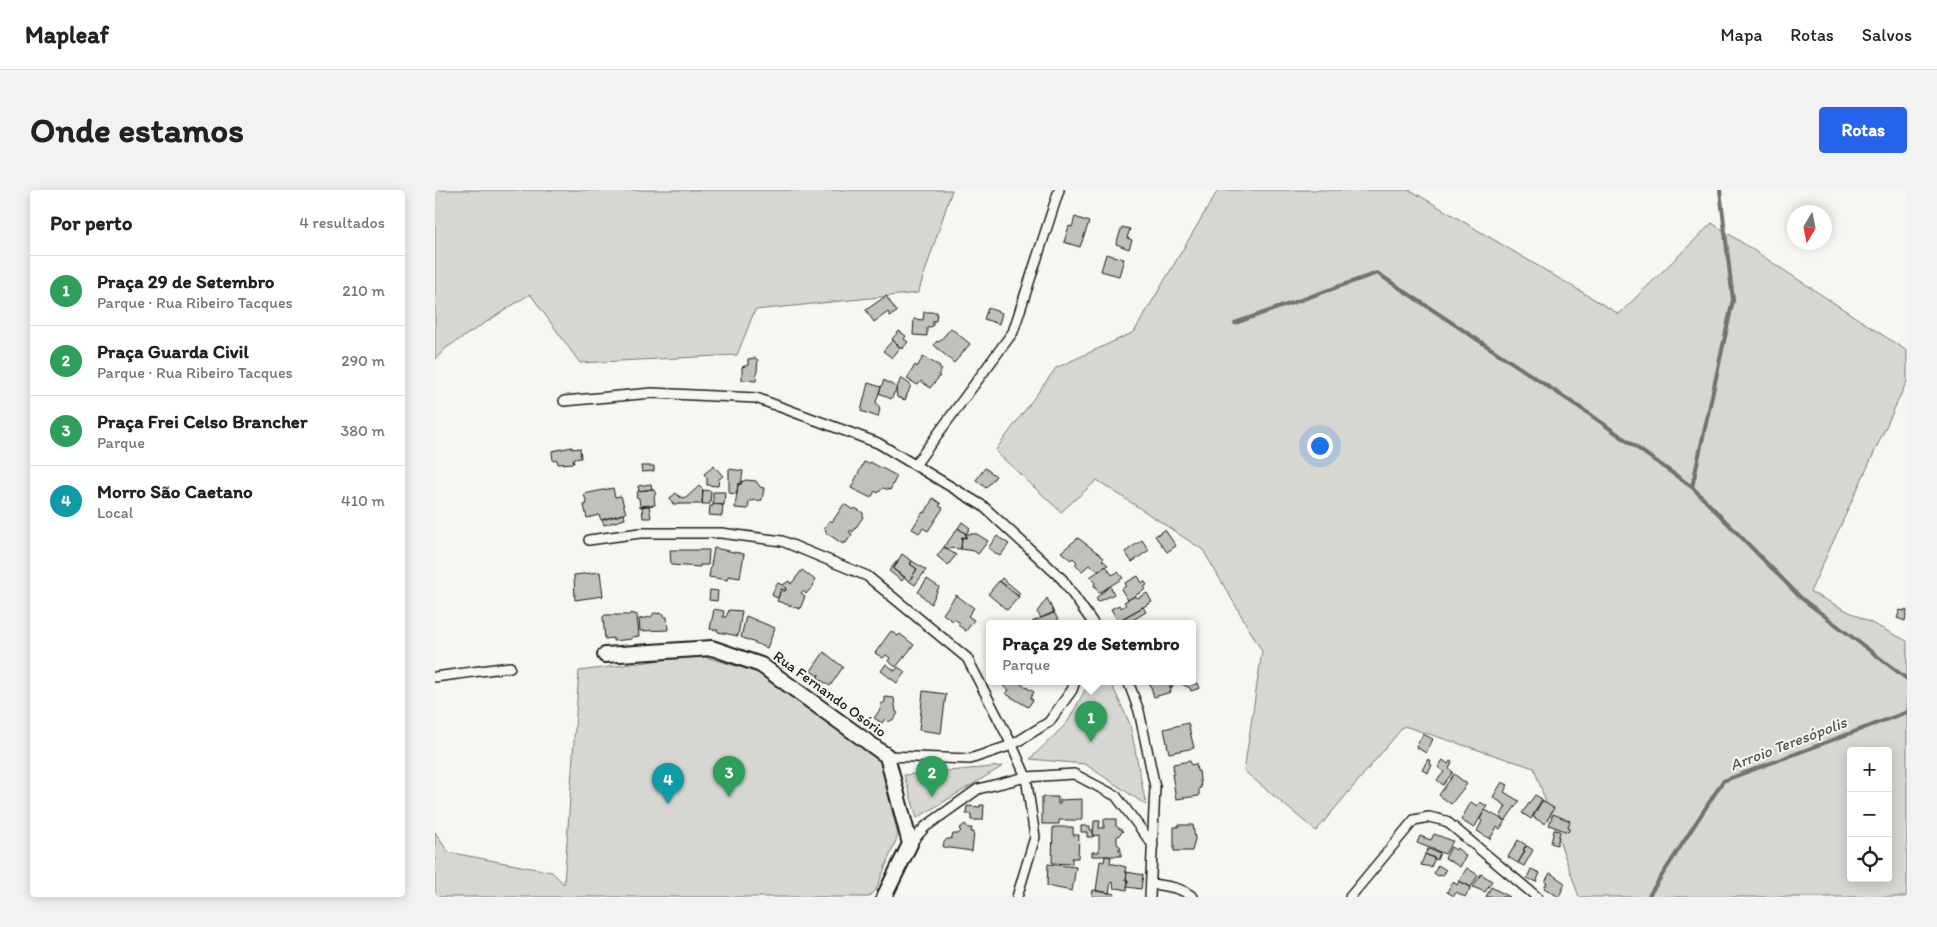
<!DOCTYPE html>
<html lang="pt">
<meta charset="utf-8">
<style>
:root{--surface:#fff;--page:#f2f2f2;--text:#222;--muted:#767676;--line:#e0e0e0;--accent:#2563eb}
body{margin:0;font-family:Itim,sans-serif;background:var(--page);color:var(--text)}
.controls{position:absolute;right:15px;bottom:15px;display:grid;overflow:hidden;border-radius:5px;box-shadow:0 2px 12px #0003}
.controls button{width:45px;height:45px;display:grid;place-items:center;padding:0;border:0;border-bottom:1px solid var(--line);background:var(--surface);color:var(--text);font:25px sans-serif}
.compass{position:absolute;left:1352px;top:15px;width:45px;height:45px;border-radius:50%;background:var(--surface);box-shadow:0 2px 12px #0003;rotate:190deg}
.you{position:absolute;left:884px;top:255px;width:18px;height:18px;margin:-12px;border:4px solid #fff;border-radius:50%;background:#1a73e8;box-shadow:0 0 0 8px #1a73e833}
.badge{display:grid;place-items:center;width:32px;height:32px;border-radius:50%;background:var(--accent);color:#fff;font-size:16px;font-weight:700}
.pin{position:absolute;translate:-50% -41px;filter:drop-shadow(0 1px 2px #0008)}
.pin::after{content:'';position:absolute;top:26px;width:18px;height:15px;background:inherit;clip-path:polygon(0 0,100% 0,50% 100%)}
.popup{position:absolute;left:551px;top:430px;width:210px;height:65px;box-sizing:border-box;display:grid;place-content:center;border-radius:5px;background:var(--surface);filter:drop-shadow(0 1px 4px #0005);font-size:16px;white-space:nowrap;color:var(--muted)}
.popup b{font-size:19px;color:var(--text)}
.popup::after{content:'';position:absolute;left:50%;top:100%;margin-left:-10px;border:10px solid transparent;border-top-color:var(--surface)}
.list{margin:0;padding:0;list-style:none}
h2{display:flex;justify-content:space-between;align-items:center;height:65px;margin:0;padding:0 20px;font-size:21px}
h2 small{font-size:16px;font-weight:400;color:var(--muted)}
.list li{display:grid;grid-template-columns:32px 1fr auto;gap:15px;align-items:center;box-sizing:border-box;height:70px;padding:0 20px;border-top:1px solid var(--line)}
.list b{display:block;font-size:19px;white-space:nowrap}
.list p{margin:0;font-size:16px;white-space:nowrap;color:var(--muted)}
.list em{font-size:16px;font-style:normal;color:var(--muted)}
.icon{flex:none;width:28px;height:28px;fill:none;stroke:currentColor;stroke-width:2;stroke-linecap:round;stroke-linejoin:round}
.map{position:relative;flex:none;width:1472px;height:707px;overflow:hidden;border-radius:5px}
header{display:flex;align-items:center;gap:30px;box-sizing:border-box;height:70px;padding:0 25px;background:var(--surface);border-bottom:1px solid var(--line)}
header strong{font-size:24px}
nav{display:flex;gap:28px;margin-inline-start:auto;font-size:18px}
.intro{display:flex;align-items:center;justify-content:space-between;box-sizing:border-box;height:120px;padding:0 30px}
h1{margin:0;font-size:35px}
.button{padding:12px 22px;border-radius:5px;background:var(--accent);color:#fff;font-size:18px;font-weight:700}
main{display:flex;gap:30px;padding:0 30px}
aside{flex:1;background:var(--surface);border-radius:5px;box-shadow:0 2px 12px #0003}
.map>svg:first-child{display:block}
.green{fill:#d6d6d2;stroke:#797977;fill-rule:evenodd}
.lines{fill:none;stroke-linecap:round;stroke-linejoin:round}
.stream{stroke:#727271;stroke-width:4}
.building{fill:#c0c0bd;stroke:#1c1c1c}
.street-casing{stroke:#1c1c1c;stroke-width:12}
.secondary-casing{stroke:#1c1c1c;stroke-width:18}
.street{stroke:#f6f6f2;stroke-width:9}
.secondary{stroke:#f6f6f2;stroke-width:14}
.labels{text-anchor:middle;stroke-width:4;stroke-linejoin:round;paint-order:stroke}
.street-label{font-size:15px;fill:#1c1c1c;stroke:#f6f6f2}
.water-label{font-size:16px;font-style:italic;fill:#565654;stroke:#f6f6f2}
</style>
<header>
<strong>Mapleaf</strong>
<nav><a>Mapa</a><a>Rotas</a><a>Salvos</a></nav>
</header>
<div class="intro"><h1>Onde estamos</h1><a class="button">Rotas</a></div>
<main>
<aside>
<h2>Por perto<small>4 resultados</small></h2>
<ul class="list">
<li><span class="badge" style="background:#2e9e5b">1</span><div><b>Praça 29 de Setembro</b><p>Parque · Rua Ribeiro Tacques</p></div><em>210 m</em></li>
<li><span class="badge" style="background:#2e9e5b">2</span><div><b>Praça Guarda Civil</b><p>Parque · Rua Ribeiro Tacques</p></div><em>290 m</em></li>
<li><span class="badge" style="background:#2e9e5b">3</span><div><b>Praça Frei Celso Brancher</b><p>Parque</p></div><em>380 m</em></li>
<li><span class="badge" style="background:#0f9aa8">4</span><div><b>Morro São Caetano</b><p>Local</p></div><em>410 m</em></li>
</ul>
</aside>
<div class="map">
<svg width="1472" height="707" viewBox="0 0 1472 707">
<rect width="100%" height="100%" fill="#f6f6f2"/>
<filter id="ink" filterUnits="userSpaceOnUse"><feTurbulence type="fractalNoise" baseFrequency=".02" numOctaves="2"/><feDisplacementMap in="SourceGraphic" scale="10" xChannelSelector="R" yChannelSelector="G"/><feConvolveMatrix kernelMatrix="1 2 1 2 8 2 1 2 1" color-interpolation-filters="sRGB"/></filter>
<g filter="url(#ink)">
<!-- green -->
<path class="green" d="M 0,0 L 517,0 L 483,103 L 320,120 L 302,165 L 145,173 L 95,104 L 11,158 L 0,170 Z
M 783,0 L 975,0 L 1184,124 L 1277,33 L 1472,161 L 1472,191 L 1375,402 L 1472,451 L 1472,707 L 1144,707 L 1099,578 L 969,536 L 881,641 L 809,581 L 827,461 L 768,360 L 662,290 L 626,322 L 560,261 L 621,178 L 699,142 ZM 1416,561 L 1453,561 L 1453,688 L 1416,688 Z
M 264,465 L 322,482 L 444,568 L 463,645 L 441,700 L 434,707 L 0,707 L 0,642 L 13,662 L 117,682 L 129,694 L 144,481 Z
M 655,491 L 675,491 L 695,534 L 711,615 L 650,574 L 595,569 L 632,533 Z
M 568,576 L 482,628 L 469,585 Z"/>
<g class="lines">
<!-- stream -->
<path class="stream" d="M 800,133 L 942,83 L 1153,223 L 1257,297 L 1366,408 L 1472,489
M 1257,297 L 1298,110 L 1285,0
M 1213,707 L 1288,591 L 1472,522"/>
</g>
<!-- building -->
<path class="building" d="M 640,27 L 654,32 L 645,57 L 629,52 L 634,36 L 637,37 Z
M 687,37 L 695,39 L 692,48 L 697,50 L 694,59 L 681,54 Z
M 671,64 L 689,69 L 684,86 L 666,81 Z
M 451,106 L 462,122 L 455,126 L 453,122 L 439,132 L 431,120 Z
M 553,118 L 567,123 L 564,134 L 549,129 Z
M 489,122 L 502,122 L 501,131 L 498,131 L 498,136 L 492,138 L 492,146 L 478,145 L 479,129 L 488,130 Z
M 516,138 L 535,154 L 519,173 L 499,155 L 502,151 L 504,152 Z
M 464,141 L 471,146 L 469,149 L 473,152 L 467,159 L 457,149 Z
M 458,150 L 465,158 L 457,168 L 448,161 Z
M 488,167 L 505,176 L 504,178 L 507,180 L 503,185 L 505,186 L 495,198 L 486,191 L 483,195 L 472,189 L 480,175 L 482,177 Z
M 320,168 L 323,170 L 321,191 L 307,190 L 307,177 L 313,175 L 313,169 Z
M 466,188 L 476,195 L 470,210 L 462,207 L 461,200 Z
M 449,190 L 462,198 L 456,209 L 444,203 Z
M 433,193 L 446,197 L 441,212 L 445,218 L 443,227 L 426,221 Z
M 137,257 L 137,259 L 145,258 L 146,268 L 138,269 L 139,273 L 123,274 L 122,270 L 118,271 L 117,261 Z
M 429,272 L 434,274 L 435,272 L 462,286 L 455,300 L 448,298 L 443,303 L 440,301 L 436,308 L 416,298 Z
M 206,276 L 219,276 L 219,281 L 207,282 Z
M 279,276 L 288,286 L 284,289 L 283,296 L 272,295 L 272,288 L 269,284 Z
M 550,278 L 561,286 L 551,298 L 541,290 Z
M 294,279 L 308,281 L 306,294 L 303,294 L 302,304 L 294,303 Z
M 311,290 L 321,291 L 325,297 L 329,298 L 327,310 L 314,311 L 313,319 L 300,318 L 303,294 L 306,294 L 306,292 Z
M 216,294 L 217,299 L 204,301 L 203,296 Z
M 264,296 L 268,300 L 267,314 L 238,314 L 235,308 L 241,303 L 245,307 L 251,308 Z
M 178,298 L 180,307 L 186,306 L 191,323 L 166,330 L 164,325 L 152,328 L 149,315 L 152,314 L 149,304 Z
M 218,299 L 221,304 L 219,306 L 220,315 L 205,317 L 204,308 L 201,307 L 203,301 Z
M 268,300 L 276,301 L 275,314 L 267,314 Z
M 278,302 L 290,302 L 289,315 L 278,314 Z
M 498,308 L 506,314 L 504,316 L 508,318 L 493,341 L 488,338 L 484,343 L 477,339 L 488,322 L 490,323 Z
M 278,314 L 288,315 L 287,326 L 274,325 L 275,316 L 278,316 Z
M 409,314 L 418,320 L 420,318 L 428,323 L 428,327 L 418,342 L 416,340 L 414,342 L 417,344 L 411,353 L 409,352 L 408,354 L 390,342 L 391,340 L 389,338 L 395,330 L 397,332 Z
M 214,315 L 216,328 L 208,328 L 207,316 Z
M 189,324 L 190,329 L 169,335 L 167,330 Z
M 527,332 L 535,338 L 531,344 L 523,338 Z
M 523,338 L 531,344 L 531,348 L 527,347 L 526,359 L 511,358 L 509,357 Z
M 730,340 L 741,356 L 732,362 L 720,346 Z
M 531,344 L 542,344 L 553,351 L 543,364 L 539,361 L 526,359 L 527,347 L 531,348 Z
M 562,346 L 574,354 L 565,366 L 553,358 Z
M 643,348 L 663,363 L 669,368 L 667,370 L 673,375 L 664,381 L 654,375 L 647,381 L 640,375 L 642,372 L 638,368 L 636,370 L 626,362 Z
M 707,350 L 714,360 L 697,372 L 690,362 Z
M 509,357 L 521,365 L 513,375 L 502,366 Z
M 279,358 L 309,364 L 305,388 L 293,386 L 292,390 L 274,387 Z
M 235,360 L 274,360 L 273,375 L 265,375 L 265,377 L 236,375 Z
M 467,364 L 477,371 L 475,374 L 482,379 L 474,391 L 458,379 Z
M 477,371 L 491,380 L 480,395 L 474,391 L 482,379 L 475,374 Z
M 461,372 L 463,373 L 458,379 L 470,387 L 467,391 L 454,381 Z
M 671,376 L 677,385 L 683,382 L 688,388 L 664,403 L 661,398 L 662,397 L 659,396 L 660,392 L 655,387 Z
M 367,380 L 380,390 L 378,396 L 371,404 L 368,401 L 366,403 L 370,406 L 365,419 L 342,411 L 346,399 L 350,401 L 351,399 L 348,395 L 354,391 L 356,394 Z
M 165,382 L 168,406 L 140,410 L 139,385 Z
M 703,386 L 707,393 L 709,391 L 712,395 L 709,397 L 711,399 L 693,410 L 686,399 L 691,396 L 690,393 Z
M 567,388 L 585,403 L 583,406 L 565,391 Z
M 492,389 L 504,397 L 496,414 L 483,402 Z
M 564,391 L 584,407 L 572,420 L 553,404 Z
M 342,393 L 348,395 L 351,399 L 350,401 L 346,399 L 343,408 L 338,406 L 337,404 Z
M 675,396 L 679,404 L 663,412 L 661,408 Z
M 275,400 L 283,401 L 282,411 L 274,410 Z
M 712,403 L 717,412 L 683,431 L 676,419 L 684,415 L 686,418 L 691,415 L 689,412 L 700,406 L 703,408 Z
M 521,405 L 539,418 L 533,426 L 539,430 L 531,441 L 523,435 L 525,433 L 519,429 L 518,431 L 508,424 Z
M 612,408 L 619,423 L 606,428 L 602,422 Z
M 708,417 L 711,422 L 696,431 L 697,433 L 692,431 L 687,433 L 685,430 Z
M 279,419 L 289,421 L 288,427 L 291,427 L 294,420 L 307,421 L 303,446 L 283,442 L 283,440 L 275,439 Z
M 1470,419 L 1472,420 L 1470,431 L 1462,428 L 1465,420 L 1469,421 Z
M 619,422 L 624,432 L 598,433 L 597,432 Z
M 196,423 L 202,425 L 204,446 L 197,447 L 197,449 L 178,451 L 178,448 L 170,449 L 168,427 L 170,425 L 194,425 Z
M 219,423 L 229,424 L 229,427 L 232,427 L 233,440 L 205,441 L 204,429 L 216,427 Z
M 311,426 L 340,438 L 332,458 L 306,447 Z
M 456,441 L 463,446 L 465,444 L 479,455 L 461,477 L 453,471 L 455,468 L 451,465 L 448,468 L 440,463 Z
M 389,462 L 408,477 L 395,496 L 383,488 L 384,484 L 383,486 L 376,481 Z
M 451,474 L 460,481 L 463,477 L 470,482 L 462,493 L 446,481 Z
M 757,486 L 759,491 L 756,495 L 763,493 L 765,498 L 756,501 L 755,498 L 740,491 L 736,499 L 736,491 L 757,491 Z
M 572,491 L 581,491 L 599,502 L 595,508 L 598,510 L 593,517 L 571,504 L 574,500 L 568,496 Z
M 714,491 L 732,491 L 734,493 L 736,502 L 719,507 Z
M 488,501 L 511,504 L 506,543 L 484,540 Z
M 450,507 L 459,508 L 461,522 L 463,523 L 459,529 L 453,532 L 450,529 L 447,533 L 439,528 L 445,520 L 446,514 L 450,512 Z
M 753,533 L 759,558 L 734,563 L 729,539 Z
M 988,544 L 998,549 L 991,563 L 981,557 Z
M 993,569 L 996,571 L 995,574 L 997,575 L 993,583 L 987,580 Z
M 1008,570 L 1013,574 L 1015,571 L 1017,572 L 1014,579 L 1018,582 L 1008,595 L 1002,590 L 1009,582 L 1003,577 Z
M 755,571 L 756,575 L 761,574 L 762,581 L 764,581 L 766,598 L 764,598 L 764,606 L 741,609 L 737,584 L 739,584 L 738,574 Z
M 1019,584 L 1032,594 L 1016,614 L 1004,605 Z
M 1067,592 L 1073,595 L 1069,602 L 1084,611 L 1070,631 L 1065,627 L 1071,616 L 1058,607 Z
M 1100,605 L 1107,609 L 1096,629 L 1087,623 Z
M 607,607 L 623,607 L 623,614 L 625,614 L 625,610 L 647,609 L 647,630 L 624,630 L 624,634 L 607,634 Z
M 1107,611 L 1119,618 L 1110,634 L 1098,627 Z
M 1036,612 L 1042,616 L 1045,612 L 1052,616 L 1039,638 L 1026,630 Z
M 545,615 L 549,615 L 548,630 L 536,630 L 536,624 L 531,624 L 532,616 L 545,617 Z
M 1050,620 L 1070,631 L 1065,639 L 1062,637 L 1055,649 L 1042,641 L 1047,631 L 1045,629 Z
M 1118,624 L 1135,631 L 1133,637 L 1135,638 L 1133,642 L 1114,635 Z
M 669,629 L 681,629 L 681,636 L 688,641 L 682,647 L 682,654 L 686,657 L 683,660 L 686,660 L 686,666 L 657,666 L 657,662 L 664,662 L 664,645 L 658,646 L 659,631 L 665,631 L 664,638 L 669,638 Z
M 530,634 L 533,638 L 537,638 L 536,642 L 539,642 L 537,661 L 508,657 L 509,652 L 512,649 L 516,649 L 518,644 L 523,644 L 526,641 L 524,639 Z
M 743,635 L 758,635 L 760,649 L 757,661 L 739,661 L 739,637 L 743,637 Z
M 646,636 L 655,636 L 655,640 L 658,640 L 658,647 L 652,647 L 652,642 L 646,642 Z
M 618,637 L 638,637 L 638,645 L 644,645 L 643,668 L 637,668 L 637,674 L 617,673 Z
M 1119,640 L 1125,641 L 1122,655 L 1116,653 Z
M 999,644 L 1018,651 L 1010,664 L 982,653 L 985,646 L 996,650 Z
M 1083,650 L 1091,655 L 1088,660 L 1090,661 L 1083,673 L 1073,667 Z
M 1092,656 L 1098,660 L 1089,676 L 1083,673 L 1090,661 L 1088,660 Z
M 1016,657 L 1021,660 L 1022,658 L 1031,666 L 1025,677 L 1010,668 Z
M 993,659 L 1005,663 L 1002,670 L 990,664 Z
M 990,664 L 1000,668 L 996,677 L 986,675 Z
M 670,666 L 676,667 L 675,673 L 691,677 L 690,682 L 692,682 L 691,690 L 693,690 L 692,700 L 682,698 L 679,699 L 678,693 L 676,692 L 674,703 L 661,701 L 665,671 L 669,672 Z
M 613,674 L 641,677 L 637,701 L 612,696 Z
M 1003,675 L 1011,680 L 1008,685 L 1003,686 L 999,683 Z
M 1032,678 L 1043,685 L 1036,697 L 1024,691 Z
M 1096,679 L 1105,683 L 1101,692 L 1092,688 Z
M 692,682 L 708,685 L 706,699 L 692,697 L 693,690 L 691,690 Z
M 1115,683 L 1130,693 L 1124,707 L 1109,698 L 1112,693 L 1110,692 Z
M 1046,684 L 1057,691 L 1050,702 L 1038,697 Z
M 1024,691 L 1036,697 L 1030,707 L 1021,702 L 1019,706 L 1012,702 L 1018,692 L 1022,695 Z
M 1056,697 L 1075,707 L 1051,707 Z
M 658,700 L 680,704 L 679,707 L 657,707 Z"/>
<g class="lines">
<!-- street casing -->
<g class="street-casing">
<path id="street" d="M 129,211 L 217,203 L 321,208 L 443,253 L 548,316 L 627,389 L 658,433
M 480,275 L 578,142 L 624,0
M 154,350 L 205,343 L 286,343 L 347,351 L 432,386 L 532,468 L 577,555 L 591,587 L 600,647 L 582,707
M 0,487 L 75,477
M 693,491 L 704,521 L 720,597 L 715,707
M 452,566 L 535,569 L 577,555 L 614,532 L 637,500 L 640,491
M 475,654 L 490,637 L 543,599 L 591,587 L 639,584 L 681,606 L 718,655
M 717,694 C 732,696 745,697 758,707
M 915,707 L 979,630 L 994,627 L 1011,631 L 1102,707"/>
</g>
<!-- secondary casing -->
<g class="secondary-casing">
<path id="secondary" d="M 170,465 L 277,458 L 326,475 L 452,566 L 475,654 L 449,707"/>
</g>
<!-- street -->
<use href="#street" class="street"/>
<!-- secondary -->
<use href="#secondary" class="secondary"/>
</g>
</g>
<g class="labels">
<!-- street labels -->
<g class="street-label">
<text transform="translate(395 504) rotate(36)" y="5">Rua Fernando Osório</text>
</g>
<!-- water labels -->
<g class="water-label">
<text transform="translate(1353 553) rotate(-21)" y="6">Arroio Teresópolis</text>
</g>
</g>
</svg>
<div class="controls">
<button>+</button>
<button>−</button>
<button><svg class="icon" aria-label="locate" viewBox="0 0 24 24"><circle cx="12" cy="12" r="6"/><path d="M12 2v4M12 18v4M2 12h4M18 12h4"/></svg></button>
</div>
<svg class="compass" viewBox="-18 -18 36 36"><path d="M0-13l5 13h-10z" fill="#e53935"/><path d="M0 13l5-13h-10z" fill="#767676"/></svg>
<div class="you"></div>
<div class="pin badge" style="left:656px;top:552px;background:#2e9e5b">1</div>
<div class="popup"><b>Praça 29 de Setembro</b>Parque</div>
<div class="pin badge" style="left:497px;top:607px;background:#2e9e5b">2</div>
<div class="pin badge" style="left:294px;top:607px;background:#2e9e5b">3</div>
<div class="pin badge" style="left:233px;top:614px;background:#0f9aa8">4</div>
</div>
</main>
